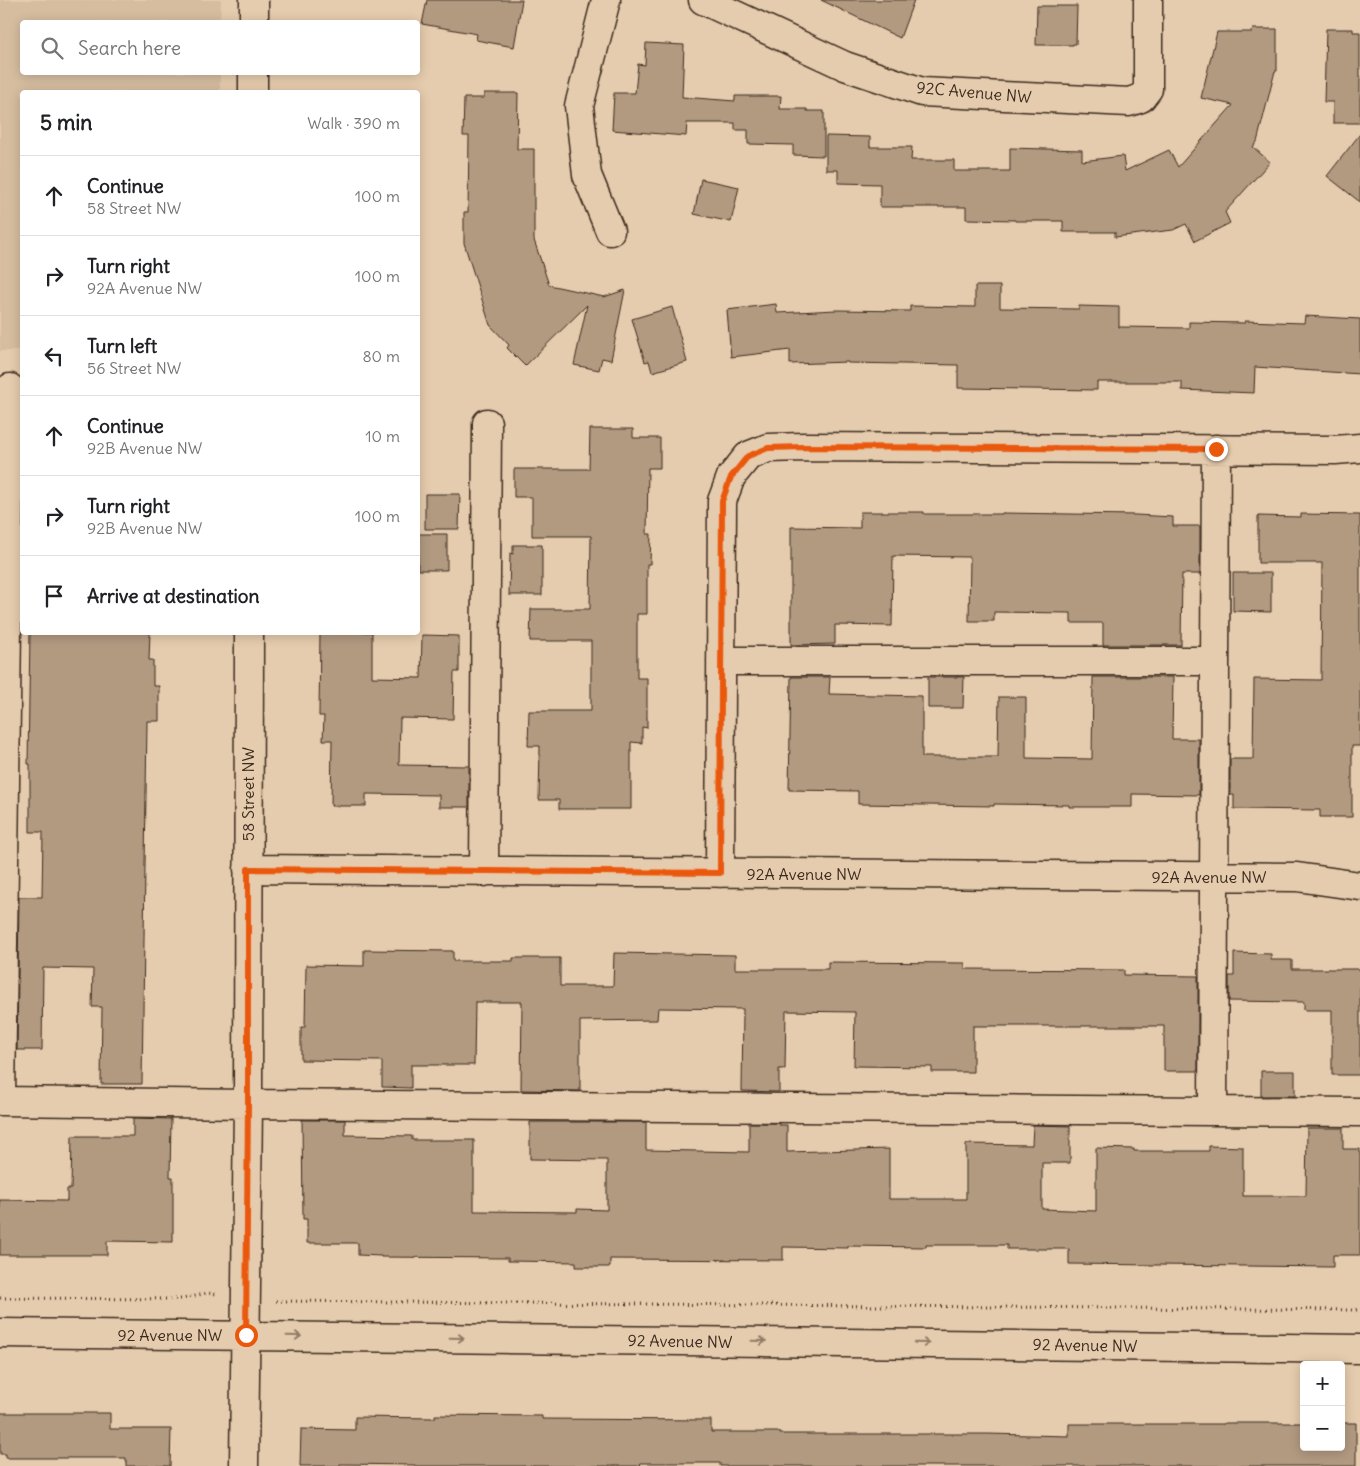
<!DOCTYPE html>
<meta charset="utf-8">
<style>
:root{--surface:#fff;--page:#f6f6f6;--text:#202124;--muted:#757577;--line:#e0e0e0}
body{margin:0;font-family:Delius,sans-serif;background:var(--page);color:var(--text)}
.controls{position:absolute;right:15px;bottom:15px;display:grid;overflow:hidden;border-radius:5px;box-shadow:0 2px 12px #0003}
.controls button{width:45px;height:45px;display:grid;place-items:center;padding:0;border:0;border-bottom:1px solid var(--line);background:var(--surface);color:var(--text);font:25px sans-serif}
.stop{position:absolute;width:15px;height:15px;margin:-11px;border:4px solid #ea580c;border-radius:50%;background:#fff}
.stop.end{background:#ea580c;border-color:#fff;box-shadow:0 1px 5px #0008}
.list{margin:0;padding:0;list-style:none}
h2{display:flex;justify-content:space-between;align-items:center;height:65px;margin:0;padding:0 20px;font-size:21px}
h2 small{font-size:16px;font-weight:400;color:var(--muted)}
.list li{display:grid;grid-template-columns:32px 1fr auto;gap:15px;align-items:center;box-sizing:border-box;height:80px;padding:0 20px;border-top:1px solid var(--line)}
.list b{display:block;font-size:19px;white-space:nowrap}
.list p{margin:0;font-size:16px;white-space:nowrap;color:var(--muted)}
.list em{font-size:16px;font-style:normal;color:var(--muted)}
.icon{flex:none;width:28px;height:28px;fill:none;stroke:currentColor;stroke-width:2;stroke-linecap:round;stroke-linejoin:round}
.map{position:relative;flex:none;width:1360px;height:1466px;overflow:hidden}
.search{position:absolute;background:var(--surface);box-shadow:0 2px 12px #0003;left:20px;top:20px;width:400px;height:55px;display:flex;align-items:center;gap:12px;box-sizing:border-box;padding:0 18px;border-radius:5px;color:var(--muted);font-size:19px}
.panel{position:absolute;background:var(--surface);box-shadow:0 2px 12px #0003;left:20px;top:90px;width:400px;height:545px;border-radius:5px}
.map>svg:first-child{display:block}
.built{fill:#d6bda0}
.building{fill:#b29a81;stroke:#3b2a1e}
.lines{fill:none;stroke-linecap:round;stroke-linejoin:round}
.minor-casing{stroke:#3b2a1e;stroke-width:31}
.path{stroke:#3b2a1e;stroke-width:3;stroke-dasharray:1 4;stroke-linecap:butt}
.minor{stroke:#e6ccae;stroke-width:28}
.oneway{stroke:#907b66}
.route{stroke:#ea580c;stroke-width:6}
.labels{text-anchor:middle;stroke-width:4;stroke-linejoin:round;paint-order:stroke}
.street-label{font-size:16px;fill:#3b2a1e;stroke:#e6ccae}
</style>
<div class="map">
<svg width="1360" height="1466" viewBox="0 0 1360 1466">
<rect width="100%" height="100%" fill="#e6ccae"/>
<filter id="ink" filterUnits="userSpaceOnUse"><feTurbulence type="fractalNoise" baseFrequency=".02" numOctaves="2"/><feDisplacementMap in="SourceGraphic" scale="10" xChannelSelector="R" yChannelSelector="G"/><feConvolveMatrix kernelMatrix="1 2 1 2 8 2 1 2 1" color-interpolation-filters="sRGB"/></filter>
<g filter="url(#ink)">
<!-- built -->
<path class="built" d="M 0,0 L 221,0 L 220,22 L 22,22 L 22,72 L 220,73 L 220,92 L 22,92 L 22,351 L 0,351 Z"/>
<!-- building -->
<path class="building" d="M 427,0 L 522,0 L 514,47 L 476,40 L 477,34 L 422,24 Z
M 821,0 L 914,0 L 900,38 Z
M 1037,6 L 1077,6 L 1076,44 L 1073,44 L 1073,45 L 1036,45 Z
M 1253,29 L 1277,29 L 1277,71 L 1275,71 L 1257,142 L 1253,147 L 1270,162 L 1225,212 L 1230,223 L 1195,241 L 1186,224 L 1173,230 L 1115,237 L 1115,232 L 1063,232 L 1063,221 L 1015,221 L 1015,220 L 966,219 L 966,207 L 880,207 L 880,184 L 838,183 L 838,170 L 826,170 L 826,136 L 870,137 L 870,147 L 912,147 L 911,160 L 954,160 L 954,171 L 1010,171 L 1010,148 L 1082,150 L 1082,161 L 1123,156 L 1125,171 L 1169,150 L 1178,167 L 1233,105 L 1201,98 L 1217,32 L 1252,32 Z
M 1326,29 L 1353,29 L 1353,32 L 1360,32 L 1360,123 L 1333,123 L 1333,102 L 1324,102 Z
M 646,43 L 684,45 L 682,97 L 735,101 L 735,96 L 781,96 L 780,109 L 807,109 L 807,111 L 824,111 L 824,156 L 793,155 L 793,145 L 748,144 L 748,130 L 735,130 L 735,123 L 687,123 L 686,136 L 612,130 L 614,93 L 635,93 L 638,64 L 645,65 Z
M 484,93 L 518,93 L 517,149 L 534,149 L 534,240 L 549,285 L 604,297 L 625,290 L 611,360 L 602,358 L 599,370 L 574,365 L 587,305 L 525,366 L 507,348 L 509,345 L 490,325 L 464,243 L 464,212 L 468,212 L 469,136 L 463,136 L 464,98 L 484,98 Z
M 1360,134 L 1360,202 L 1327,176 Z
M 701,179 L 739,187 L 731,222 L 694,214 Z
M 975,286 L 1000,286 L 1000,308 L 1079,309 L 1079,306 L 1119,307 L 1119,327 L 1189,328 L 1189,322 L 1245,323 L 1245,321 L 1304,323 L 1305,316 L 1360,319 L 1360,374 L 1255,367 L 1254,393 L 1182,390 L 1182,382 L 1097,382 L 1097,390 L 958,388 L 958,365 L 848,363 L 848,362 L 790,364 L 790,350 L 731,357 L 727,310 L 776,304 L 777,313 L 836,310 L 910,311 L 910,306 L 975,307 Z
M 672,307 L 687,362 L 652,372 L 649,361 L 645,362 L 632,319 Z
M 590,429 L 633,429 L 633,438 L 660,438 L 660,468 L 648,468 L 647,534 L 651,534 L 650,564 L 647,564 L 647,614 L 637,614 L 637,678 L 647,678 L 647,728 L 642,727 L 642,743 L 631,742 L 631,809 L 559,809 L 559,800 L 539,800 L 540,746 L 528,746 L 529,711 L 591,711 L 591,641 L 530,641 L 531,609 L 590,609 L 591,536 L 532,536 L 532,497 L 514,497 L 514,469 L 589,469 Z
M 425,494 L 460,494 L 459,529 L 425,529 Z
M 860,512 L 924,512 L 924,514 L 1002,514 L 1002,513 L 1136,515 L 1173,517 L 1173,526 L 1200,526 L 1200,574 L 1182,574 L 1181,645 L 1103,645 L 1103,623 L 1071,623 L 1071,613 L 994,612 L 994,621 L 969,621 L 970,557 L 893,556 L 892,626 L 835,625 L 835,644 L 791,645 L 791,527 L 860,528 Z
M 1301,514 L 1360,515 L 1360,746 L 1352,746 L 1352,817 L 1320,817 L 1320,810 L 1234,809 L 1234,795 L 1230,795 L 1230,759 L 1253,759 L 1254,679 L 1321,680 L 1322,563 L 1258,563 L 1258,516 L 1301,517 Z
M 418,534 L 447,534 L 447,570 L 418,570 Z
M 513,545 L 542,545 L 542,595 L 509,595 L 510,553 L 513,554 Z
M 1233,573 L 1271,573 L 1271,612 L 1233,611 Z
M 30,632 L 150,632 L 149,660 L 153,660 L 153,686 L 159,686 L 159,721 L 147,721 L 142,1084 L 101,1084 L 102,1007 L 92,1007 L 93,969 L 43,968 L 42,1050 L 17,1050 L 19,897 L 42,897 L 43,832 L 30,832 L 30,764 L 28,764 Z
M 320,632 L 372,632 L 372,677 L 421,678 L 422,635 L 459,636 L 459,672 L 454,672 L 453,719 L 400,718 L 399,765 L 469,766 L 469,807 L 439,807 L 439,795 L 366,794 L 366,806 L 331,806 L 332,740 L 323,740 L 324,716 L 319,716 Z
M 791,677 L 830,677 L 829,694 L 922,696 L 922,757 L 998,757 L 999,697 L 1026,697 L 1026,758 L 1092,759 L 1093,677 L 1173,677 L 1172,739 L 1199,739 L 1199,795 L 1132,794 L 1132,807 L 1069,807 L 1069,805 L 994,804 L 994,806 L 858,804 L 858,791 L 789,790 Z
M 928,677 L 964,677 L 963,708 L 928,708 Z
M 364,950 L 453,951 L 453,961 L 513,961 L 513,958 L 560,958 L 560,986 L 613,986 L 614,953 L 735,955 L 735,969 L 828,969 L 828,962 L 965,963 L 965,969 L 1124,970 L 1124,975 L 1198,976 L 1198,1071 L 1164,1071 L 1164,1026 L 973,1026 L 973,1072 L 932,1072 L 932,1067 L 854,1066 L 855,1012 L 786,1011 L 785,1069 L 779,1069 L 779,1092 L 742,1091 L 743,1009 L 658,1008 L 657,1020 L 580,1021 L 580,1091 L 521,1090 L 522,1002 L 475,1002 L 474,1065 L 411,1065 L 411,1088 L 382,1087 L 382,1061 L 301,1060 L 301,1027 L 305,1027 L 306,965 L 364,966 Z
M 1234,953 L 1271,954 L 1271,960 L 1292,960 L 1292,969 L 1360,969 L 1360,1075 L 1332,1075 L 1332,1010 L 1304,1010 L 1304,1002 L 1229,1001 L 1229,976 L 1234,976 Z
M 1261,1071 L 1295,1071 L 1295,1096 L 1261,1096 Z
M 133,1118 L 171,1119 L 170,1177 L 173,1177 L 173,1242 L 107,1241 L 107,1255 L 0,1255 L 0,1200 L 67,1201 L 67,1189 L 71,1189 L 72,1136 L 133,1136 Z
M 302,1120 L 345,1120 L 345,1135 L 412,1136 L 412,1140 L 474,1140 L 474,1211 L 577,1212 L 577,1209 L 607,1210 L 607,1160 L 530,1159 L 530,1122 L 646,1122 L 646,1150 L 749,1152 L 749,1123 L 779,1123 L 779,1125 L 787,1125 L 787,1152 L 889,1149 L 889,1199 L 966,1199 L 966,1144 L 1032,1145 L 1033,1125 L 1070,1126 L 1070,1163 L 1042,1163 L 1042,1209 L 1096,1211 L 1096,1148 L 1134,1149 L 1134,1151 L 1209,1151 L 1209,1146 L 1243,1147 L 1243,1196 L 1306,1196 L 1307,1128 L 1343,1128 L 1343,1149 L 1360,1149 L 1360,1255 L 1333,1255 L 1333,1267 L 1069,1264 L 1069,1249 L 1007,1249 L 1007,1245 L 926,1245 L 926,1247 L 848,1246 L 848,1248 L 783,1247 L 783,1260 L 610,1259 L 610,1267 L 576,1267 L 576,1262 L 508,1261 L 508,1258 L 381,1257 L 381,1256 L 358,1255 L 358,1243 L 307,1243 L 307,1219 L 303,1219 Z
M 0,1413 L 110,1413 L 110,1429 L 171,1429 L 170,1466 L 126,1466 L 126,1458 L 6,1458 L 6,1454 L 0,1454 Z
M 435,1415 L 542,1416 L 542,1419 L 711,1420 L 711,1432 L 780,1432 L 780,1434 L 988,1434 L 1069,1436 L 1069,1424 L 1224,1424 L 1224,1423 L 1304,1423 L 1304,1447 L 1341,1447 L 1341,1423 L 1356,1423 L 1356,1466 L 720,1466 L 720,1463 L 640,1463 L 641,1466 L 415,1466 L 415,1465 L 340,1464 L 340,1466 L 300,1466 L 301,1429 L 355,1430 L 355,1417 L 435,1418 Z"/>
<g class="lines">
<!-- minor casing -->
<g class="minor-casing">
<path id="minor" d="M 606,0 L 579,106 L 587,175 L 610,231
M 703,0 L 845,66 L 922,92 L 1129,102 L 1141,98 L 1148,89 L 1148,0
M 254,22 L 254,0
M 253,92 L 253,72
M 721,661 L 1215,661
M 248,869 L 1297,877 L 1360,886
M 484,872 L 487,423
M 720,873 L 722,501 L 731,477 L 748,456 L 768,448 L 804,447 L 1335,450 L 1360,448
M 0,1101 L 248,1104 L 1360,1112
M 1,1101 L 10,388
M 1213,1111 L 1216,449
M 0,1333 L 1360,1349
M 244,1466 L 248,1104 L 249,632"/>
</g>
<!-- path -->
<path class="path" d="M 0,1298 L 183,1299 L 207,1293 L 217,1294
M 276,1301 L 1360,1310"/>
<!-- minor -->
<use href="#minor" class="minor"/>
</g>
<!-- one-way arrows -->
<defs><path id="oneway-shaft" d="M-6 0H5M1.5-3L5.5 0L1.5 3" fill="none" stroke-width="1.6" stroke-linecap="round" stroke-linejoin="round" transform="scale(1.25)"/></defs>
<g class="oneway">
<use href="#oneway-shaft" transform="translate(294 1336) rotate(1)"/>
<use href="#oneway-shaft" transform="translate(457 1338) rotate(1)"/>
<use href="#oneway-shaft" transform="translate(759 1341) rotate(1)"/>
<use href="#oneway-shaft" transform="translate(922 1343) rotate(1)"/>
</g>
</g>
<g class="lines" filter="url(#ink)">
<!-- route -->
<path class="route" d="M 246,1335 L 248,1104 L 248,869 L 720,873 L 722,501 L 731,477 L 748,456 L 768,448 L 804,447 L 1216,449"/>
</g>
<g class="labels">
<!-- street labels -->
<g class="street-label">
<text transform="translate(974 92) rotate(5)" y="6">92C Avenue NW</text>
<text transform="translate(248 794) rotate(-90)" y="6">58 Street NW</text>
<text x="804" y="880">92A Avenue NW</text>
<text x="1209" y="883">92A Avenue NW</text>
<text x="170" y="1341">92 Avenue NW</text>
<text transform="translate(680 1341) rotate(1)" y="6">92 Avenue NW</text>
<text transform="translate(1085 1345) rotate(1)" y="6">92 Avenue NW</text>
</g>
</g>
</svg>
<div class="controls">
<button>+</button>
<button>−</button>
</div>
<div class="stop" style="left:246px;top:1335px"></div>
<div class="stop end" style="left:1216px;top:449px"></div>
<div class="search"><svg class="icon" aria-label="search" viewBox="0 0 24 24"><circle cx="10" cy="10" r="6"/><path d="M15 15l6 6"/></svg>Search here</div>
<section class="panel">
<h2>5 min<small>Walk · 390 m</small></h2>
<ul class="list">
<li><svg class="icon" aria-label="ahead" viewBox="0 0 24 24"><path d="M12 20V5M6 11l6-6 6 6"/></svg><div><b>Continue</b><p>58 Street NW</p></div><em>100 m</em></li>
<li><svg class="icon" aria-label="right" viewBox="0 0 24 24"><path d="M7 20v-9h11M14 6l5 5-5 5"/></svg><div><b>Turn right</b><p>92A Avenue NW</p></div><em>100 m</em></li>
<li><svg class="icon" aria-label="left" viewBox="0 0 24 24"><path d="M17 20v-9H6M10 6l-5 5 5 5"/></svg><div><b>Turn left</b><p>56 Street NW</p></div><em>80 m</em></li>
<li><svg class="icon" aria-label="ahead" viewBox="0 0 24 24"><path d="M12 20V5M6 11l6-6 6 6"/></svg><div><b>Continue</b><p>92B Avenue NW</p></div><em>10 m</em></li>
<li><svg class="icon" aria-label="right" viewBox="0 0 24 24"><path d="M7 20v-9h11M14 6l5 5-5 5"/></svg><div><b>Turn right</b><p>92B Avenue NW</p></div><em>100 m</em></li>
<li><svg class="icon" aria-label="arrive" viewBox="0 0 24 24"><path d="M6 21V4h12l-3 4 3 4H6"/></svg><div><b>Arrive at destination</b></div></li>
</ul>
</section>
</div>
